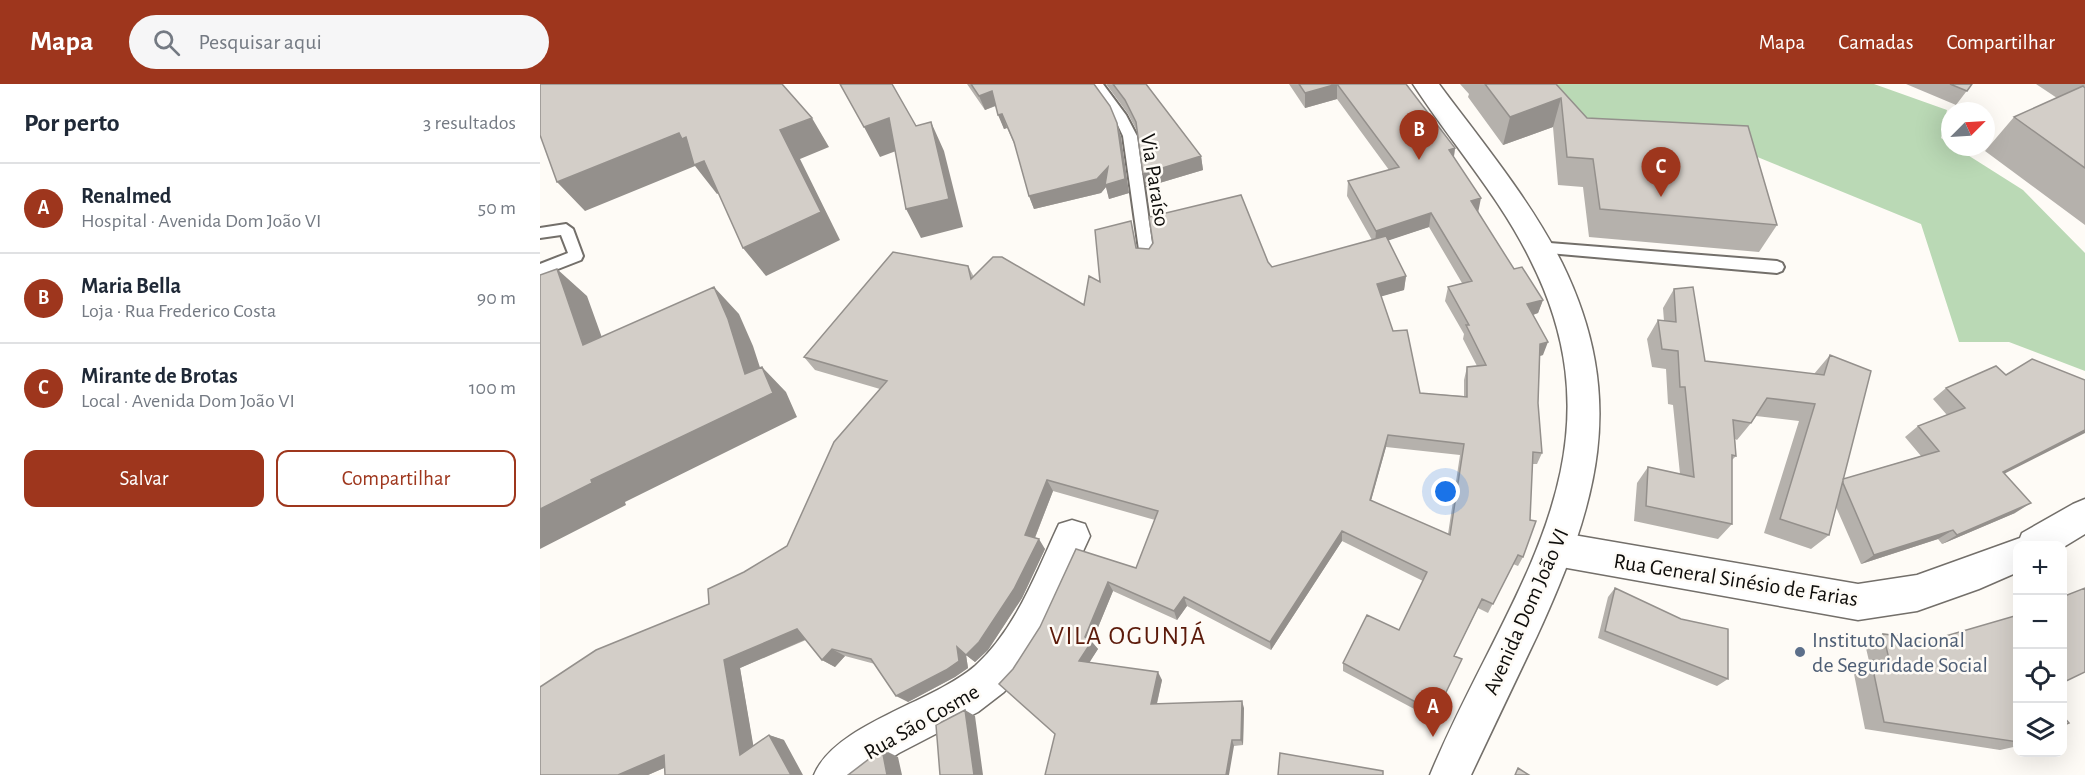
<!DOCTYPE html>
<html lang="pt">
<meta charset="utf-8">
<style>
:root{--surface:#fff;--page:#f6f6f7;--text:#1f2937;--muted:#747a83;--line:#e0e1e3;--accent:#9e361d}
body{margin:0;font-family:"Alegreya Sans",sans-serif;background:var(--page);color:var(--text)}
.controls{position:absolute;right:18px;bottom:18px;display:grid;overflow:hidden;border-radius:12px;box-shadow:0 6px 24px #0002}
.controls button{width:54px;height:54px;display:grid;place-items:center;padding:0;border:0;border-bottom:2px solid var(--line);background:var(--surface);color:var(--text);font:30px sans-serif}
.compass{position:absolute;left:1401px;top:18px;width:54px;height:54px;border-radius:50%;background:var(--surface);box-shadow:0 6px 24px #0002;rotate:66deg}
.you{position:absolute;left:906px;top:408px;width:21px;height:21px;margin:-15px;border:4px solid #fff;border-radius:50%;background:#1a73e8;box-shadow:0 0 0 9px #1a73e833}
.badge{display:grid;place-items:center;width:39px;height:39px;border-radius:50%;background:var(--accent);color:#fff;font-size:20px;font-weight:700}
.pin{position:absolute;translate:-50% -50px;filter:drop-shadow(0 2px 3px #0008)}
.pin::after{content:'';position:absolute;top:32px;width:21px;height:18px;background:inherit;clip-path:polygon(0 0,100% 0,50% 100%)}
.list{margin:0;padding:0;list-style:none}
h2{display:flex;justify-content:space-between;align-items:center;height:78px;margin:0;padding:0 24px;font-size:26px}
h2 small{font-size:20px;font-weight:400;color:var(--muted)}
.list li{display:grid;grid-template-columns:39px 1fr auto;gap:18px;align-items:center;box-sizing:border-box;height:90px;padding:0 24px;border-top:2px solid var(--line)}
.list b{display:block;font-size:22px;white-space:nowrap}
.list p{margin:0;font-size:20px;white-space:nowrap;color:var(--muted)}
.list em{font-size:20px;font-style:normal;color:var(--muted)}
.actions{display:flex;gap:12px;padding:18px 24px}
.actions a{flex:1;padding:14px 0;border:2px solid var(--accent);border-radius:12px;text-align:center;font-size:21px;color:var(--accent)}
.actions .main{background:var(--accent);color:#fff}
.icon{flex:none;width:33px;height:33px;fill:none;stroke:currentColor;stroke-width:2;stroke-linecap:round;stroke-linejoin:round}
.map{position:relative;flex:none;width:1545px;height:691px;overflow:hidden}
header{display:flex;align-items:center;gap:36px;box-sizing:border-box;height:84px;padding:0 30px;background:var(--accent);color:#fff}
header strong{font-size:28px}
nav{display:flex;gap:33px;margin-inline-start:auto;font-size:21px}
.search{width:420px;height:54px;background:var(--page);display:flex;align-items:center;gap:15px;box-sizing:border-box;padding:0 21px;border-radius:33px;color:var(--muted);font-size:22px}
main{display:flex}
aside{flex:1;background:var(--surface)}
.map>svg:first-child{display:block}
.green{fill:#bad9b5}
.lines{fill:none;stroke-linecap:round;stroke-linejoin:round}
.lane-casing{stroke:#736f6a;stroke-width:4}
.street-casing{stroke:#736f6a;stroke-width:3}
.secondary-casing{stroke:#736f6a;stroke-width:3}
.lane{fill:#fff;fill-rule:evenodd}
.street{fill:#fff;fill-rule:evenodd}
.secondary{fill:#fff;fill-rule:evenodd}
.wall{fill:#b5b1ac;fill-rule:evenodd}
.shaded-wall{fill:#94908c}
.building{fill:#d3cec8;stroke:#94908c;stroke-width:1.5;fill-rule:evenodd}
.service-dot{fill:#5c6f8a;stroke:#fefbf6;stroke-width:2}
.labels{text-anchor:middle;stroke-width:5;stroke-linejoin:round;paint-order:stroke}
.street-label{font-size:22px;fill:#0e0d0b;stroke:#fefbf6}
.service-label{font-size:22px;fill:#4e5e75;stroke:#fefbf6;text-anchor:start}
.quarter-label{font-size:26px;letter-spacing:1.5px;fill:#5c1a0a;stroke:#fefbf6}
</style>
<header>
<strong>Mapa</strong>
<div class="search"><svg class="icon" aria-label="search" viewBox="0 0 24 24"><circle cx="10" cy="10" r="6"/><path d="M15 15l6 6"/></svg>Pesquisar aqui</div>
<nav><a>Mapa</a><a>Camadas</a><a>Compartilhar</a></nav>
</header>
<main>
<aside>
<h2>Por perto<small>3 resultados</small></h2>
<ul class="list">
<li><span class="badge">A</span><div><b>Renalmed</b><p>Hospital · Avenida Dom João VI</p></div><em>50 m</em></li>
<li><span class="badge">B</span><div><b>Maria Bella</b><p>Loja · Rua Frederico Costa</p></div><em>90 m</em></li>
<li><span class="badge">C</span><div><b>Mirante de Brotas</b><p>Local · Avenida Dom João VI</p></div><em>100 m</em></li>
</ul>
<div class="actions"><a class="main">Salvar</a><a>Compartilhar</a></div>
</aside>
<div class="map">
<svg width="1545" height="691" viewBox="0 0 1545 691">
<rect width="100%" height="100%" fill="#fefbf6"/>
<!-- green -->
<path class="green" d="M 1012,0 L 1334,0 L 1407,26 L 1401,54 L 1410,60 L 1410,63 L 1415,63 L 1483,106 L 1545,169 L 1545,287 L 1469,258 L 1419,258 L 1381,140 L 1188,61 L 1018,38 Z"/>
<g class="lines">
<!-- lane casing -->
<g class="lane-casing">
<path id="lane" d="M 550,0 L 563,0 L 586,31 L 597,52 L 614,173 L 612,177 L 602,177 L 600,173 L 583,52 L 575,35 Z
M 26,140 L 33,145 L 43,172 L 41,176 L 0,192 L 0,180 L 28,169 L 21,151 L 0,154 L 0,144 Z
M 997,158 L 1237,177 L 1242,179 L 1244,183 L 1242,187 L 1237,189 L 997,168 L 990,163 Z"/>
</g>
<!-- street casing -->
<g class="street-casing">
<path id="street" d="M 1545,415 L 1545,450 L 1522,464 L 1522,461 L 1478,461 L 1478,488 L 1439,505 L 1377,527 L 1318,536 L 1016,482 L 1003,477 L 998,465 L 1003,453 L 1016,448 L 1318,500 L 1377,491 L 1480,454 L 1482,449 L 1533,420 Z
M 532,436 L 545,440 L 550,452 L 505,550 L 479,591 L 464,608 L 438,628 L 359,669 L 325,691 L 274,691 C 295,640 392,619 435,582 C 476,545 496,489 519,440 Z"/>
</g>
<!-- secondary casing -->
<g class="secondary-casing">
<path id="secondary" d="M 873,0 L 899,0 C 942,58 989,114 1022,179 C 1089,316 1057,421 997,552 C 975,598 953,644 931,691 L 890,691 C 962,516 1091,376 991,177 C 960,113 912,60 873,0 Z"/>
</g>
<!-- lane -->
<use href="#lane" class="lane"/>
<!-- street -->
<use href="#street" class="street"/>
<!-- secondary -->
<use href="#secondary" class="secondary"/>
</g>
<!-- wall -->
<path class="wall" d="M 427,0 L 554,0 L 577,39 L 581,53 L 589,109 L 569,115 L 566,103 L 561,109 L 494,125 L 489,112 L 476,64 L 467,44 L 464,45 L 456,22 L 445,26 Z
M 566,0 L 606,0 L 661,72 L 663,86 L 606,103 L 598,49 L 588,30 Z
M 749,0 L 866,0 L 915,64 L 914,73 L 938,129 L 974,185 L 1003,216 L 998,229 L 993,231 L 1003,271 L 1000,272 L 998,319 L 1002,369 L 997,380 L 993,380 L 983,473 L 978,482 L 973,480 L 948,529 L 938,524 L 914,572 L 896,629 L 893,635 L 803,587 L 803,579 L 859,546 L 883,497 L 802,457 L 731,566 L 647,522 L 637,536 L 573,507 L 552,558 L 558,565 L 549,578 L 622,596 L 617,620 L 704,624 L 703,661 L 694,662 L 515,650 L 473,585 L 500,543 L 536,465 L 596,484 L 615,436 L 513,407 L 495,454 L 505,465 L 482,514 L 448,566 L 435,578 L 426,571 L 428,584 L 415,593 L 368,618 L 335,580 L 305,572 L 295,583 L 282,576 L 266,556 L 200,584 L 213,662 L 229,651 L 244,656 L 124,684 L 108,691 L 0,691 L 169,520 L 204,488 L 247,462 L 340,305 L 275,286 L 264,273 L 428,182 L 434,193 L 544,221 L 560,198 L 591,137 L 597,164 L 728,178 L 732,183 L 832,156 L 807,112 L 808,97 L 849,86 L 797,15 L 765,24 ZM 889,143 L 922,199 L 908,203 L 905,217 L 924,250 L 923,255 L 937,282 L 927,283 L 924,296 L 924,312 L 880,309 L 853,247 L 841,212 L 864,206 L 866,192 L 848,156 ZM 846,363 L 920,371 L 908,450 L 831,417 Z
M 920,0 L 1016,0 L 1047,34 L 1237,141 L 1219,168 L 1049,153 L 1043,103 L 1018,101 L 1013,43 L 963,61 L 928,13 L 929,10 Z
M 1366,0 L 1432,0 L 1416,21 Z
M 1496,0 L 1545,0 L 1545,141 L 1445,67 L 1474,33 L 1517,14 Z
M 1134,205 L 1165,277 L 1274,290 L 1290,271 L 1303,395 L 1381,372 L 1365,353 L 1378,342 L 1407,331 L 1393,315 L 1406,304 L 1456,282 L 1465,389 L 1475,429 L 1402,460 L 1398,455 L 1321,480 L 1296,423 L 1289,451 L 1271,465 L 1224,449 L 1259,337 L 1216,332 L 1211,339 L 1197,356 L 1195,355 L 1196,372 L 1192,376 L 1192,440 L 1178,455 L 1094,437 L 1097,399 L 1108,383 L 1140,390 L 1133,321 L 1128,320 L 1126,285 L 1112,283 L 1107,255 L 1118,236 L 1124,237 L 1123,224 Z
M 1075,504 L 1188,595 L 1177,602 L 1058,554 L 1068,513 Z
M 1478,531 L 1478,662 L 1460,666 L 1325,645 L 1313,585 L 1329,577 L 1325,560 L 1343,550 L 1392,556 Z"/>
<!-- shaded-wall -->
<path class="shaded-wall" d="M 797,0 L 797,15 L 765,24 L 765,9 Z
M 452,7 L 457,21 L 445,26 L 439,12 Z
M 1021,14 L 1013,43 L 963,61 L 970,33 Z
M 462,30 L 467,44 L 464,45 L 458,31 Z
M 272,34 L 289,63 L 260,75 L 300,156 L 226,192 L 203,164 L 240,46 Z
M 349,34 L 364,64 L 340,73 L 324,43 Z
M 391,38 L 404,67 L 423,143 L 381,154 L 366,125 Z
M 577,39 L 581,53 L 589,109 L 569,115 L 566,103 L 561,109 L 494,125 L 489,112 Z
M 139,49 L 146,53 L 186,106 L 177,110 L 155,82 L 45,127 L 17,98 Z
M 915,64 L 913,78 L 909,66 Z
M 661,72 L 663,86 L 606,103 L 603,90 Z
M 941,114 L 938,129 L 931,117 Z
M 891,129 L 889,143 L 835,161 L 836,147 Z
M 17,185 L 47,212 L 74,287 L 43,261 Z
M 866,192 L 864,206 L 836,214 L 837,200 Z
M 174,203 L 199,230 L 213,262 L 229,311 L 222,283 L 246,308 L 257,333 L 85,418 L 86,421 L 0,465 L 0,425 L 51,396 L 205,290 Z
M 1003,216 L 998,229 L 983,234 L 987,220 Z
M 1008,258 L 1003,271 L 995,273 L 1000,260 Z
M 1545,346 L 1545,349 L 1448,398 L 1463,388 Z
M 848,351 L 846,363 L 828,427 L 830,416 Z
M 507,396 L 513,407 L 492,461 L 485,451 Z
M 1491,419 L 1475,429 L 1402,460 L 1417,451 Z
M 1413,446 L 1398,455 L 1321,480 L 1334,471 Z
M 802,447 L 802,457 L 731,566 L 730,558 Z
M 499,455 L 505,465 L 482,514 L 448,566 L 435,578 L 426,571 L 428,584 L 415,593 L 368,618 L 356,612 L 417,563 Z
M 568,498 L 573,507 L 552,558 L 558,565 L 546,584 L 539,577 L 545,553 Z
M 644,513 L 647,522 L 637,536 L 634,527 Z
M 257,545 L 271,553 L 200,584 L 216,677 L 200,671 L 184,576 Z
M 292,565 L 305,572 L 295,583 L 282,576 Z
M 618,588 L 622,596 L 615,627 L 611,620 Z
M 702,617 L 704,624 L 703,661 L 701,656 Z
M 425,626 L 435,632 L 443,691 L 434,691 Z
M 229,651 L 244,656 L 263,691 L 251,691 Z
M 692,656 L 694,662 L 689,691 L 686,691 Z
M 342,665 L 358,673 L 362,691 L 347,691 Z
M 124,671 L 142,676 L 108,691 L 78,691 Z"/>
<!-- building -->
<path class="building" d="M 0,0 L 242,0 L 272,34 L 240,46 L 281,128 L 203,164 L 164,77 L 154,81 L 146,53 L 142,55 L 139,49 L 17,98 L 0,51 Z
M 300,0 L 352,0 L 376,42 L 391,38 L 409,115 L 366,125 L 349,34 L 324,43 Z
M 431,0 L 554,0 L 570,22 L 577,39 L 585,95 L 565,101 L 568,83 L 557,95 L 489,112 L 474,58 L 462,30 L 458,31 L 452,7 L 439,12 Z
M 573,0 L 606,0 L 661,72 L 603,90 L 596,38 L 585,16 Z
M 759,0 L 797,0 L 765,9 Z
M 797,0 L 866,0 L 915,64 L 909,66 L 941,114 L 931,117 L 974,185 L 982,183 L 1003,216 L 987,220 L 1008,258 L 1000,260 L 998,319 L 1002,369 L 993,368 L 990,436 L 996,437 L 983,473 L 978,471 L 953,520 L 942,515 L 914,572 L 922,575 L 896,629 L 803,579 L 827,531 L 859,546 L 887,488 L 802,447 L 730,558 L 644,513 L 634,527 L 568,498 L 545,553 L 552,557 L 539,577 L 618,588 L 611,620 L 702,617 L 701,656 L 692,656 L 686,691 L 505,691 L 515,650 L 459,600 L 473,585 L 500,543 L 536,465 L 596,484 L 618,427 L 507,396 L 485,451 L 499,455 L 474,505 L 439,558 L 426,571 L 417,563 L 419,577 L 406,586 L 356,612 L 331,575 L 292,565 L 282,576 L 257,545 L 184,576 L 200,671 L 229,651 L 251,691 L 125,691 L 124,671 L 78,691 L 0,691 L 0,603 L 56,566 L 169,520 L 168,505 L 204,488 L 247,462 L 294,358 L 347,297 L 264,273 L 353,168 L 428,182 L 431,195 L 453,173 L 462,173 L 544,221 L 549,192 L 560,198 L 555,146 L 591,137 L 596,164 L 609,165 L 613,159 L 609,133 L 701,111 L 728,178 L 732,183 L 846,152 L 866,192 L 837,200 L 853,247 L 867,246 L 880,309 L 927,313 L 927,283 L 946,281 L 926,241 L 929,241 L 908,203 L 932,197 L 891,129 L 836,147 L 808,97 L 859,83 ZM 848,351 L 924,360 L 910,451 L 830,416 Z
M 945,0 L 1016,0 L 1047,34 L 1208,42 L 1237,141 L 1060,125 L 1053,75 L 1027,73 L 1021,14 L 970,33 Z
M 1410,0 L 1432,0 L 1427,7 Z
M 1543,2 L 1545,4 L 1545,84 L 1474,33 Z
M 17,185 L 43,261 L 174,203 L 188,235 L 205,290 L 222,283 L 233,309 L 51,396 L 52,399 L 0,425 L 0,191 Z
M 1153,203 L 1165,277 L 1284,291 L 1290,271 L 1331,287 L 1289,451 L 1240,435 L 1275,320 L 1227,314 L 1211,339 L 1193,336 L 1196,372 L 1192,371 L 1192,440 L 1106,422 L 1108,383 L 1154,393 L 1145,303 L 1140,303 L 1138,267 L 1122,265 L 1118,236 L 1136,238 L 1134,205 Z
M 1492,275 L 1545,296 L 1545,346 L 1463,388 L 1491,419 L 1417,451 L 1413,446 L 1334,471 L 1303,399 L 1303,395 L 1399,367 L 1378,342 L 1425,324 L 1406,304 L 1456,282 L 1466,291 Z
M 1075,504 L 1141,535 L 1188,545 L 1188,595 L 1065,547 Z
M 1545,504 L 1545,588 L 1522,599 L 1522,513 Z
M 1478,531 L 1478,658 L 1344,638 L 1331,576 L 1350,579 L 1343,550 L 1392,556 Z
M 425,626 L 434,691 L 400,691 L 396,641 Z
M 1522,631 L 1529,639 L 1522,642 Z
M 342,665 L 347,691 L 308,691 Z
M 740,669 L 843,687 L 843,691 L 738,691 Z
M 978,684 L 989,691 L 975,691 Z"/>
<!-- markers -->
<circle class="service-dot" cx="1260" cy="568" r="6"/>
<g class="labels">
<!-- street labels -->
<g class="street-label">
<text transform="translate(616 96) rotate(81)" y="8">Via Paraíso</text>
<text transform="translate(1196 495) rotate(9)" y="8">Rua General Sinésio de Farias</text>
<text transform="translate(985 527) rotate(-66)" y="8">Avenida Dom João VI</text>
<text transform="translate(381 637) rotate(-30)" y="8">Rua São Cosme</text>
</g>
<!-- service labels -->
<g class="service-label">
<text x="1272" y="563">Instituto Nacional<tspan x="1272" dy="25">de Seguridade Social</tspan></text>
</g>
<!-- quarter labels -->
<g class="quarter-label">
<text x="588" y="560">VILA OGUNJÁ</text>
</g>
</g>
</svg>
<div class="controls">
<button>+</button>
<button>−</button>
<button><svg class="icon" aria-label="locate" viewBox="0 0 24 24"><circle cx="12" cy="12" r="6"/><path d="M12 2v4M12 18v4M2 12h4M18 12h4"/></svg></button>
<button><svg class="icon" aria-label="layers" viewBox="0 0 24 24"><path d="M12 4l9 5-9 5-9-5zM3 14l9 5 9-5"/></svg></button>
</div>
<svg class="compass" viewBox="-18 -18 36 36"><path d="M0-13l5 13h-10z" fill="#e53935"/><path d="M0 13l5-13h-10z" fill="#747a83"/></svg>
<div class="you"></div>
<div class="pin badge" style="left:893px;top:653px">A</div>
<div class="pin badge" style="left:879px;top:76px">B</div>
<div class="pin badge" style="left:1121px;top:113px">C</div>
</div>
</main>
